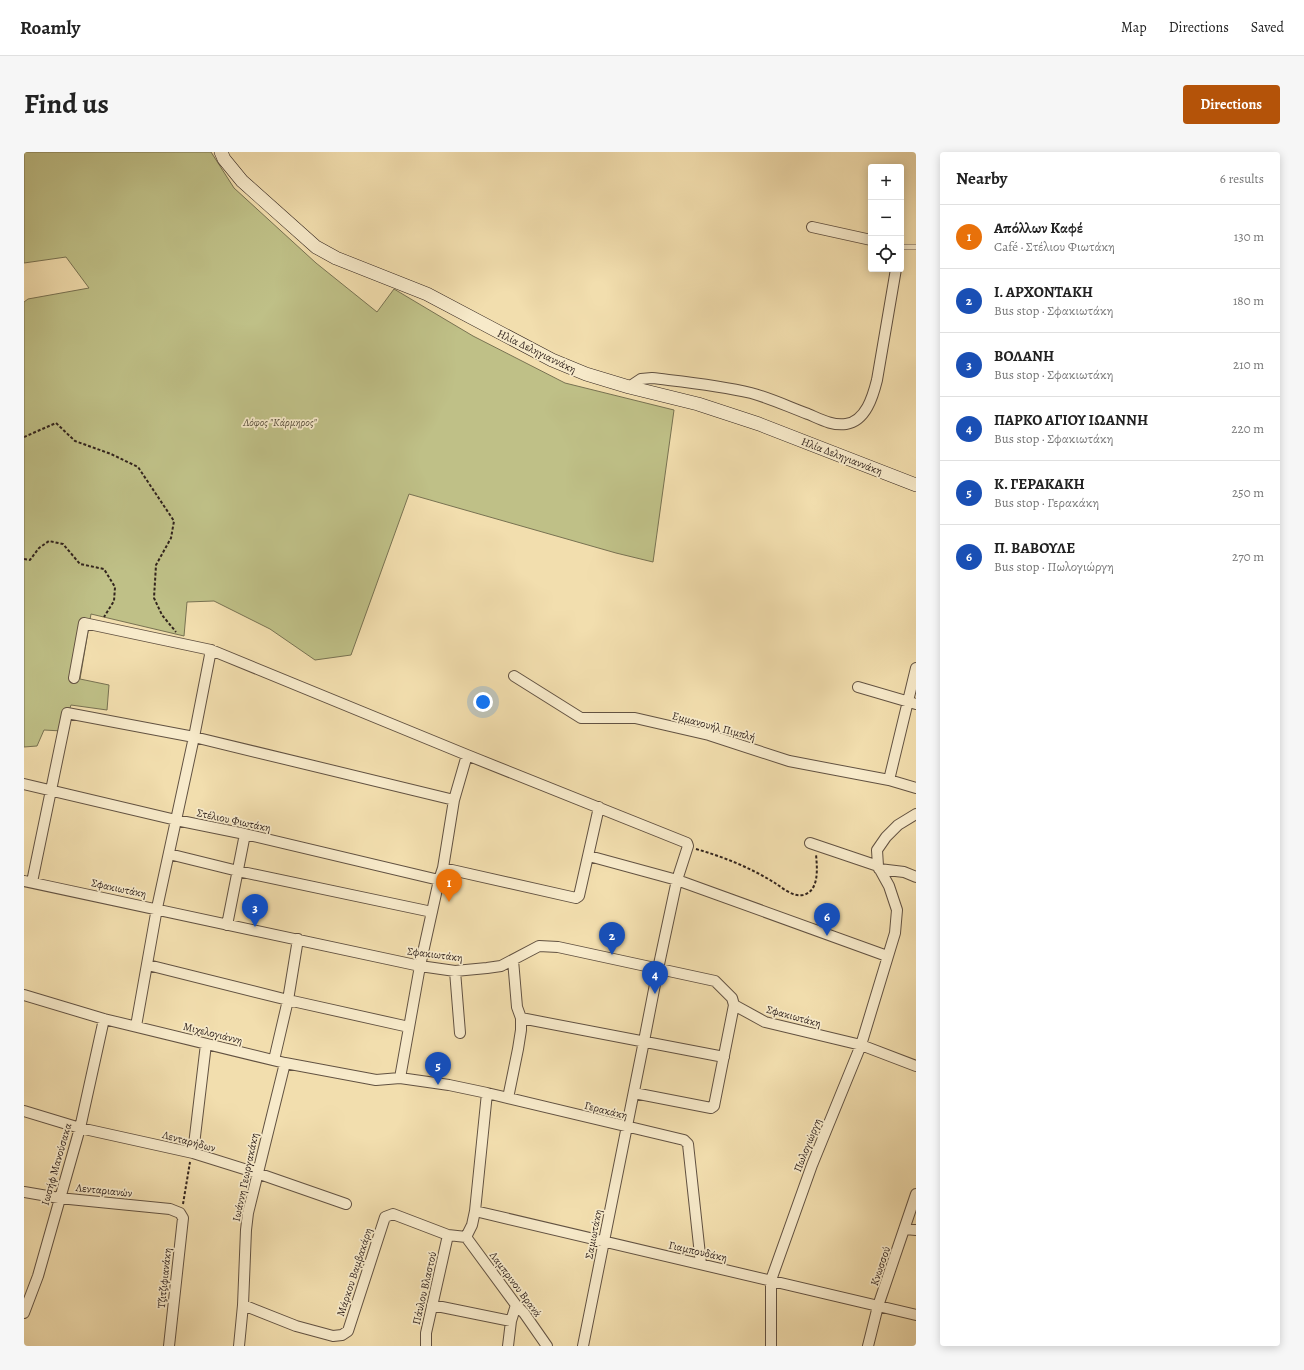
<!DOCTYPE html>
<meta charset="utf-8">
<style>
:root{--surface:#fff;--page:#f6f6f6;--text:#222;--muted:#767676;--line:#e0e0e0;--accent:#b45309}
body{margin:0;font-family:Alegreya,serif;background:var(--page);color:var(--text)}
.controls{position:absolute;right:12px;top:12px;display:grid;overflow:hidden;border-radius:4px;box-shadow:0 2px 10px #0003}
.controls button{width:36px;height:36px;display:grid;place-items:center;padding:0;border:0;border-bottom:1px solid var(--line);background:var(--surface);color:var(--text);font:20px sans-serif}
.you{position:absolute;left:459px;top:550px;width:14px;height:14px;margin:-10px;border:3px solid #fff;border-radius:50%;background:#1a73e8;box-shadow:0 0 0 6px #1a73e833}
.badge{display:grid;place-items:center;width:26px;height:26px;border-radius:50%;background:var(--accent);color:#fff;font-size:13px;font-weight:700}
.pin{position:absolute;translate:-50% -33px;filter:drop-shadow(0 1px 2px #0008)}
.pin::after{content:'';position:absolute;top:21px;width:14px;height:12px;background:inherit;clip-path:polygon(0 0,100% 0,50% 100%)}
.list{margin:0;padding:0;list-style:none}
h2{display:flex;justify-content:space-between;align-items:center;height:52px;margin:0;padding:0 16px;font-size:17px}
h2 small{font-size:13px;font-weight:400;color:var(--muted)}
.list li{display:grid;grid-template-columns:26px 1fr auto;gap:12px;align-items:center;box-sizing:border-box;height:64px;padding:0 16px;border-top:1px solid var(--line)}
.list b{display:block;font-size:15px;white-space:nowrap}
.list p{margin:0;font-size:13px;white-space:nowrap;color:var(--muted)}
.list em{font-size:13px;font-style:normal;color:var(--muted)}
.icon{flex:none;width:22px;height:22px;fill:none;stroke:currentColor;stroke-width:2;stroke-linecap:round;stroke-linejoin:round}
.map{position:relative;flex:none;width:892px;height:1194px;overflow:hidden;border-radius:4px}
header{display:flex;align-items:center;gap:24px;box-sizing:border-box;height:56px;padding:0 20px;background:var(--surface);border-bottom:1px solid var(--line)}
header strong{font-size:19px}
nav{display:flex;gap:22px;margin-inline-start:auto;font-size:14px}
.intro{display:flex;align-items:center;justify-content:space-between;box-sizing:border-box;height:96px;padding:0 24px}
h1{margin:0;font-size:28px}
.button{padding:10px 18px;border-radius:4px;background:var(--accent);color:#fff;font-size:14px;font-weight:700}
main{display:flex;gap:24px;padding:0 24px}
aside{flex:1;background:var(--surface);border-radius:4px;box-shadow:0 2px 10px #0003}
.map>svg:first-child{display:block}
.green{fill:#bfc087;stroke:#787252}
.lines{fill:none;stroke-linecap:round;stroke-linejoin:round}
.lane-casing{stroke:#625242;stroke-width:6}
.street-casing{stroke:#625242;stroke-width:12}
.secondary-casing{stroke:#32241e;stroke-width:14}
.path{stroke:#32241e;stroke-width:2;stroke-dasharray:3 2;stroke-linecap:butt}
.lane{stroke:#f7eaca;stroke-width:5}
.street{stroke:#f7eaca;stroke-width:10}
.secondary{stroke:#f7eaca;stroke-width:13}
.labels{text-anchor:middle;stroke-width:3.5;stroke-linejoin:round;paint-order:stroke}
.street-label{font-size:11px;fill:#32241e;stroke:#f7eaca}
.park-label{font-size:11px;font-style:italic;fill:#554b38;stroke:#f7eaca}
</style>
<header>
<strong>Roamly</strong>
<nav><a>Map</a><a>Directions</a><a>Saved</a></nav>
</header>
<div class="intro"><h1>Find us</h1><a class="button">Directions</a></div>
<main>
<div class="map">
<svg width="892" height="1194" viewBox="0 0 892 1194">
<rect width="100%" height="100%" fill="#f2deae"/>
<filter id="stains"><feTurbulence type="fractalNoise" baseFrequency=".005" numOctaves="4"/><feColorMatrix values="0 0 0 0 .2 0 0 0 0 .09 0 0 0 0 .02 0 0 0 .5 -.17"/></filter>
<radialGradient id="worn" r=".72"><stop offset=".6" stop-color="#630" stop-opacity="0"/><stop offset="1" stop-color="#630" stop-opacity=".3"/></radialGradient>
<!-- green -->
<path class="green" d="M 0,0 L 187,0 L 210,36 L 292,111 L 353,160 L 370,137 L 449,184 L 541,231 L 650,258 L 629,410 L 592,401 L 385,342 L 327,503 L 291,508 L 246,477 L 190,449 L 163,450 L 160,484 L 67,462 L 56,527 L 85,533 L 83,558 L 47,553 L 38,579 L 20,578 L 13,594 L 0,595 L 0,150 L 4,147 L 65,136 L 42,105 L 0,111 Z"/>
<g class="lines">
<!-- lane casing -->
<g class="lane-casing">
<path id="lane" d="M 877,95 L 892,95"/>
</g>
<!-- street casing -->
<g class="street-casing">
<path id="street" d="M 788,75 L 847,88
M 605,235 L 617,227 L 628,226 C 661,230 694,233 727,241 C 746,246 765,255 784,262 C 796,267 808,274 822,272 C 842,269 849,244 853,228 L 872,117
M 490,524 L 557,566 L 611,566 L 685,583 L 765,609 L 865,628 L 892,636
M 50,526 L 60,471 L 187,498 L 443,603 L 663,691 L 664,694 L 653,728 L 634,817 L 620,889 L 559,1194
M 834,535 L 892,552
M 865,628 L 892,516
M 0,632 L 152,668 L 221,682 L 415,728
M 786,691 L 854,714
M 145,702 L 214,719 L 408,760
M 565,704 L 653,728 L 863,804
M 419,716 L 552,746 L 555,744 L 575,655
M 855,717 L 880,720 L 892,725
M 0,729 L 396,814 L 431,819 L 463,816 L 477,814 L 515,794 L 534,795 L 691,829 L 708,846 L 710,853 L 741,870 L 837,893 L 892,914
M 8,730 L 43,561 L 170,585 L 430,648
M 203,773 L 221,682
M 124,813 L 264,848 L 385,875
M 431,819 L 436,881
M 0,843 L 80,867 L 261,911 L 352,928 L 376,926 L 425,933 L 463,941 L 660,988 L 664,992 L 677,1112
M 497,866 L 700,905
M 112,874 L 133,756 L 170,585 L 187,498
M 250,908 L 264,848 L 274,787
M 376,926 L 396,814 L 415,728 L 419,716 L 430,648 L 443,603
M 610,941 L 687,956 L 690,954 L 710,853
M 484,946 L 494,897 L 497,878 L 497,866 L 493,855 L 489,808
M 0,959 L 56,976 L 169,1001 L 233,1021 L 322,1052
M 169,1001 L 182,892
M 0,1040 L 35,1046 L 146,1057 L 156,1061 L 159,1066 L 145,1194
M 451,1059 L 892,1163
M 881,1077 L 892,1078
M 442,1085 L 448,1073 L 451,1059 L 463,941
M 442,1085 L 492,1153 L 500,1161 L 523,1194
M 219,1153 L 272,1174 L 309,1184 L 318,1183 L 324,1179 L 361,1065 L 369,1062 L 424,1083 L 442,1085
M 408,1153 L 487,1169
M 0,1161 L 14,1124 L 56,976 L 80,867
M 215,1194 L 219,1153 L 222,1078 L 224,1061 L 261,911
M 402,1194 L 402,1181 L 424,1083
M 484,1194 L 487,1169 L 492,1153
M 747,1194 L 747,1128 L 788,1013 L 837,893 L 871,781 L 873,758 L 865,734 L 854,714 L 853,698 L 862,685 L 874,673 L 892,662
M 844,1194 L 854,1154 L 892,1042"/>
</g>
<!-- secondary casing -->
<g class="secondary-casing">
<path id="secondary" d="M 197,0 L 200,7 L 218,29 L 292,95 L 312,106 L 403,142 L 528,208 L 562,222 L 605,235 L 674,252 L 735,272 L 892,333"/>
</g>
<!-- path -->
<path class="path" d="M 0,285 L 32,271 L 51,289 L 87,302 L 114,315 L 150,369 L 147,386 L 132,413 L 130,446 L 138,463 L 152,480
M 0,407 L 6,408 L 15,396 L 25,389 L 39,392 L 56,412 L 80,417 L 91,435 L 90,449 L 80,465
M 672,697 C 700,705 727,716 751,731 C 759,736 768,745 779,743 C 796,739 793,715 792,702
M 159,1052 L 166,1010"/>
<!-- lane -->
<use href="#lane" class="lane"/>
<!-- street -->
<use href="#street" class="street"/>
<!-- secondary -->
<use href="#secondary" class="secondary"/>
</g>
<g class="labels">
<!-- street labels -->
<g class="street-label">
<text transform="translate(513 199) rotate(26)" y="4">Ηλία Δεληγιαννάκη</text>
<text transform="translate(818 304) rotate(21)" y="4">Ηλία Δεληγιαννάκη</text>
<text transform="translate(690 574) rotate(15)" y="4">Εµµανουήλ Πιµπλή</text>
<text transform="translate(210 668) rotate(12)" y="4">Στέλιου Φιωτάκη</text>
<text transform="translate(95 736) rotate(12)" y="4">Σφακιωτάκη</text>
<text transform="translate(411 802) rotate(7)" y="4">Σφακιωτάκη</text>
<text transform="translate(770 864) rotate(15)" y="4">Σφακιωτάκη</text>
<text transform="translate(189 881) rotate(14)" y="4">Μιχελογιάννη</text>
<text transform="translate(582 958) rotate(14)" y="4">Γερακάκη</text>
<text transform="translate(165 989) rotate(15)" y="4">Λενταρήδων</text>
<text transform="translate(783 993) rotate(-68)" y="4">Πωλογιώργη</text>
<text transform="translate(32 1012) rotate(-74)" y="4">Ιωσήφ Μανούσακα</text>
<text transform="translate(221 1025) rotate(-78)" y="4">Ιωάννη Γεωργακάκη</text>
<text transform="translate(80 1038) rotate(6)" y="4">Λενταριανών</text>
<text transform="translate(569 1082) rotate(-79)" y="4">Σαμιωτάκη</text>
<text transform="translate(674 1099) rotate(13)" y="4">Γιαμπουδάκη</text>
<text transform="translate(856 1114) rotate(-71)" y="4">Κνωσσού</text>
<text transform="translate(330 1120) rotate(-72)" y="4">Μάρκου Βαμβακάρη</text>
<text transform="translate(140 1126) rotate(-84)" y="4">Τζιτζιφιανάκη</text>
<text transform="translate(492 1132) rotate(53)" y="4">Λαμπρινου Βρανά</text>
<text transform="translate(400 1136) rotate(-77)" y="4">Πάυλου Βλαστού</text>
</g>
<!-- park labels -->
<g class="park-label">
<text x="256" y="274">Λόφος "Κάρμηρος"</text>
</g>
</g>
<rect width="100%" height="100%" filter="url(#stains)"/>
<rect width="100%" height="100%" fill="url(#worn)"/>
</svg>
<div class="controls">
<button>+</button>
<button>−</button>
<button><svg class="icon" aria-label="locate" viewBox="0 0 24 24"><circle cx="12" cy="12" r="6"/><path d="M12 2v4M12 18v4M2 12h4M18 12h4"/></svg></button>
</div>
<div class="you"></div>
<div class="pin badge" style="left:425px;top:750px;background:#e8710a">1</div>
<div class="pin badge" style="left:588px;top:803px;background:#1a4fb4">2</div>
<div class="pin badge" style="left:231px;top:775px;background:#1a4fb4">3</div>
<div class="pin badge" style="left:631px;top:842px;background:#1a4fb4">4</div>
<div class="pin badge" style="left:414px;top:933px;background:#1a4fb4">5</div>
<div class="pin badge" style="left:803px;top:784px;background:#1a4fb4">6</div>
</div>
<aside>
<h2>Nearby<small>6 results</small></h2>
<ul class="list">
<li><span class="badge" style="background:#e8710a">1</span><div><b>Απόλλων Καφέ</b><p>Café · Στέλιου Φιωτάκη</p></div><em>130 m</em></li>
<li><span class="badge" style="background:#1a4fb4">2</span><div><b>Ι. ΑΡΧΟΝΤΑΚΗ</b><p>Bus stop · Σφακιωτάκη</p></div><em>180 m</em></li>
<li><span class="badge" style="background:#1a4fb4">3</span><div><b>ΒΟΛΑΝΗ</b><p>Bus stop · Σφακιωτάκη</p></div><em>210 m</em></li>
<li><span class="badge" style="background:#1a4fb4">4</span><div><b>ΠΑΡΚΟ ΑΓΙΟΥ ΙΩΑΝΝΗ</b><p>Bus stop · Σφακιωτάκη</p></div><em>220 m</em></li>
<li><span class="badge" style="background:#1a4fb4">5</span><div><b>Κ. ΓΕΡΑΚΑΚΗ</b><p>Bus stop · Γερακάκη</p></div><em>250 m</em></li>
<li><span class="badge" style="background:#1a4fb4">6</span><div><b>Π. ΒΑΒΟΥΛΕ</b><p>Bus stop · Πωλογιώργη</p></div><em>270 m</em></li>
</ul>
</aside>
</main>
